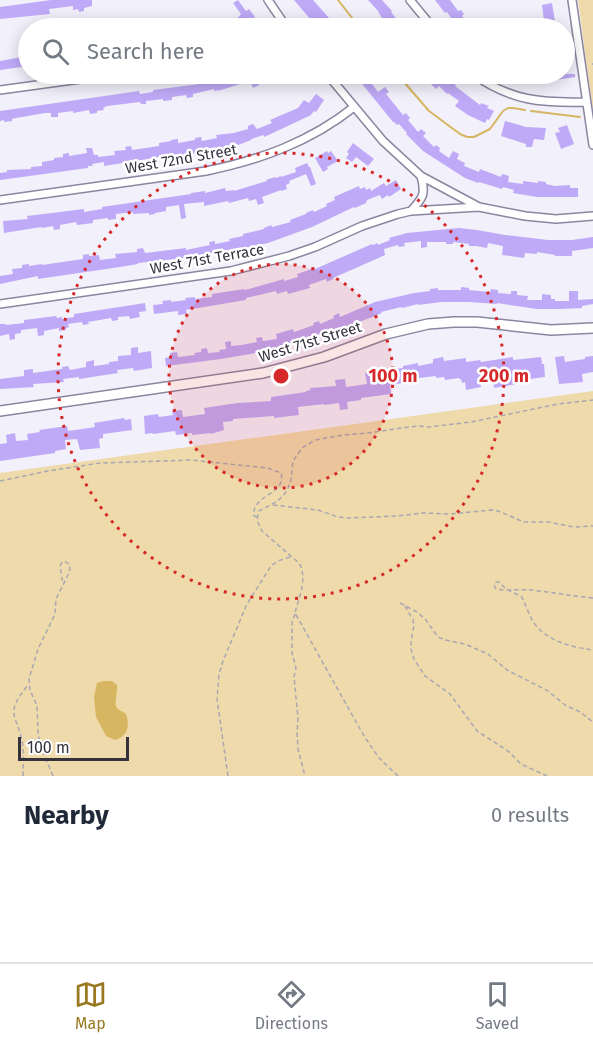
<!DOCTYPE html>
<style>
:root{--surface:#fff;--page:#f2f2f3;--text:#1f2937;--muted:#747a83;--line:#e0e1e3;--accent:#987921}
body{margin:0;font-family:"Fira Sans",sans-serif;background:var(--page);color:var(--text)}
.scale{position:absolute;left:18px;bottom:15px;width:111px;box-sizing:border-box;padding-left:6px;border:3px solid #35323d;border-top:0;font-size:16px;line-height:21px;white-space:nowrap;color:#35323d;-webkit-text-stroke:4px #fff;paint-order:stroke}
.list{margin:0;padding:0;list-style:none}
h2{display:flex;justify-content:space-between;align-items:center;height:78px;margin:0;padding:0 24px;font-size:26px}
h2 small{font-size:20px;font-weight:400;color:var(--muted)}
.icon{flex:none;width:33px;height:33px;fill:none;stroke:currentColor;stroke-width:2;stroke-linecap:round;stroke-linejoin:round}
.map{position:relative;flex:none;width:593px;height:776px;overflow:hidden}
.search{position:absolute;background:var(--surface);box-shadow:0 3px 15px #0003;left:18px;right:18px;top:18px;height:66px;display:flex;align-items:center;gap:15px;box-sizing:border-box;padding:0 21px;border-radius:33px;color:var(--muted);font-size:22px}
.sheet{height:186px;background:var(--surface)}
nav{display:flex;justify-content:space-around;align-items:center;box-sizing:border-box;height:84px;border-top:2px solid var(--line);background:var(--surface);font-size:16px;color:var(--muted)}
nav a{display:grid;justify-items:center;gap:3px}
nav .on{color:var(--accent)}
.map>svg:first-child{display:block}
.green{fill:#eedaab}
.water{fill:#d7b662}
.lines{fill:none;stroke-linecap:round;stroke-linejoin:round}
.stream{stroke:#d7b662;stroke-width:2}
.building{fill:#bfaaf7}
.street-casing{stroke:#8c859f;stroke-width:10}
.secondary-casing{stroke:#8c859f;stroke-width:12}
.path{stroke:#aaa7b2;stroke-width:1.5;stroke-dasharray:4.5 3;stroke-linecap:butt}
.street{stroke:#fff;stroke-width:7}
.secondary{stroke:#fff;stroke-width:9}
.ring{fill:none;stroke:#d62828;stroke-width:3;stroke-dasharray:3 6}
.labels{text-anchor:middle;stroke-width:5;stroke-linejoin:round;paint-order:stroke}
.street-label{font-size:15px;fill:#35323d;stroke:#fff}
.centre{fill:#d62828;stroke:#fff;stroke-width:3}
.ring-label{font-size:18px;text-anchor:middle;font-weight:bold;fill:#d62828;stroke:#fff;stroke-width:5;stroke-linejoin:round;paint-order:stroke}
</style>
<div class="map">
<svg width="593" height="776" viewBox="0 0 593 776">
<rect width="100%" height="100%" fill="#f2f0fb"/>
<!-- green -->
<path class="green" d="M 578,0 L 593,0 L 593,111 Z
M 593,391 L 593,776 L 0,776 L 0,473 Z"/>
<!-- water -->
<path class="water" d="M 104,681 L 112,681 L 117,685 C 118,692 113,705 118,709 C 120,711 124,712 126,714 C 130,726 128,736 115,740 L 106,736 L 96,717 L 94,697 L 97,683 Z"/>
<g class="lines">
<!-- stream -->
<path class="stream" d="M 338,0 L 360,28
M 397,74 L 429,111 L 460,134 L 467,137 L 474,137 L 490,129 L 503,111 L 508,108 L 513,108 L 525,110
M 531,111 L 580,117"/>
</g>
<!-- building -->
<path class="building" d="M 51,0 L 92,0 L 92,6 L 84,8 L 84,11 L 79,12 L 78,9 L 73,10 L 73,6 L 49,9 L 50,14 L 0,19 L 0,7 Z
M 238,0 L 246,11 L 249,9 L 255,17 L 251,20 L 254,25 L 248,28 L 242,28 L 236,20 L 241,14 L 233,3 Z
M 294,0 L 313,0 L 329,18 L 327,19 L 335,28 L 321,28 L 318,25 L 316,26 Z
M 368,0 L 382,0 L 392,11 L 391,12 L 399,22 L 400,21 L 407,28 L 391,28 L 393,27 L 391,24 L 385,26 L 381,21 L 383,20 L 378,11 Z
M 435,0 L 450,0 L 458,11 L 461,10 L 464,14 L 462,16 L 469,24 L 463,28 L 458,28 L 447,12 L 445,13 Z
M 552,3 L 556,28 L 545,28 L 542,5 Z
M 28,53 L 28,66 L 0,70 L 0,61 L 22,57 L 22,54 Z
M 233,74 L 254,74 L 259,85 L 253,88 L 250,81 L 221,90 L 214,91 L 214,89 L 193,94 L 193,97 L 187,98 L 186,95 L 172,97 L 172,100 L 163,101 L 163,99 L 146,101 L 146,104 L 141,104 L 140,102 L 107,106 L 103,108 L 104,110 L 97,111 L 97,113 L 90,114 L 89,110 L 73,113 L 73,111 L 58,113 L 58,117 L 51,117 L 51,113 L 45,113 L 16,118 L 12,119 L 12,121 L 4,122 L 4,120 L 0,121 L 0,111 L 139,91 L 140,94 L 153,92 L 153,90 L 200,84 L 200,82 Z
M 354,74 L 372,74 L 375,77 L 370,81 L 378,92 L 385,87 L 389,92 L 386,94 L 403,115 L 406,113 L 410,118 L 408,120 L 418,132 L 421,129 L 426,133 L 423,136 L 434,147 L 436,145 L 440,148 L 439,151 L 449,158 L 453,151 L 459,154 L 457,159 L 465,163 L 464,166 L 479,172 L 480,169 L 501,177 L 502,174 L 509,176 L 508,182 L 523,184 L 523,181 L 538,183 L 538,181 L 546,182 L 546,184 L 555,186 L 570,185 L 570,188 L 578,188 L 578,197 L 537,197 L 513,193 L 514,190 L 503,187 L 502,189 L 479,182 L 478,183 L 465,178 L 423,151 L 406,134 L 407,133 L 399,124 L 397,125 L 394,122 L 393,122 Z
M 426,74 L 444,74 L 456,85 L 455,86 L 480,105 L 481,103 L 489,106 L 487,108 L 494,111 L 489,120 L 487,119 L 485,123 L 468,115 L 455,106 L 459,101 L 448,93 L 447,94 L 439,86 L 436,89 L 431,84 L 433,82 Z
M 516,74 L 541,74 L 539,81 L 516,76 Z
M 548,74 L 575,74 L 575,77 L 549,81 Z
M 316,94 L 324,100 L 316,112 L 314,111 L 310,116 L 309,116 L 275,132 L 264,137 L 264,135 L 251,139 L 251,140 L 233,147 L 188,155 L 173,157 L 173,155 L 104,166 L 104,162 L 92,164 L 93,166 L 88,166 L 88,168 L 0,180 L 0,173 L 7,172 L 7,170 L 31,169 L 31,167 L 42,166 L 42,162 L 54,160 L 54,158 L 63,157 L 63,154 L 69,153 L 69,156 L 87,153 L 86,148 L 92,148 L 94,155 L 98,155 L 98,157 L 115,155 L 114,151 L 126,150 L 125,147 L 131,146 L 132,150 L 159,146 L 159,143 L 171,141 L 171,140 L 178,139 L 178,143 L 195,140 L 195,138 L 201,137 L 202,141 L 217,138 L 216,135 L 234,133 L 248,129 L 248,126 L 253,124 L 257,129 L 272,123 L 270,120 L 298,108 L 304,100 L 309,103 Z
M 505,121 L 526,127 L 546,128 L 544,140 L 534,139 L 532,147 L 526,147 L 526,144 L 501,136 Z
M 567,125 L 574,144 L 561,149 L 555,133 L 560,132 L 558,128 Z
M 353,143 L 374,159 L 368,166 L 356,157 L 352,162 L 346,158 L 349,154 L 347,152 Z
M 327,151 L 328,153 L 331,151 L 338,161 L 327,167 L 328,169 L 323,172 L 315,158 Z
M 307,163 L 309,167 L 310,167 L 316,184 L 311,186 L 306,174 L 289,181 L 290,183 L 286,185 L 287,189 L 281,191 L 281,190 L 262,197 L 264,203 L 258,205 L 256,199 L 249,201 L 248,198 L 229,203 L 228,201 L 204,206 L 204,202 L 184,204 L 186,218 L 181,219 L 179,205 L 166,207 L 166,211 L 155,213 L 155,214 L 149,215 L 149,213 L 133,214 L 133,212 L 125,213 L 116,214 L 116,219 L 108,220 L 108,218 L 93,220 L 93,223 L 77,225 L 76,222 L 60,225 L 60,229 L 54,230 L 53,226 L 42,228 L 41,227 L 4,233 L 3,221 L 28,219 L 27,216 L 68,211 L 84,209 L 84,212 L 102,209 L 102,207 L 191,194 L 191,193 L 205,191 L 205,193 L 225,188 L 226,191 L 234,190 L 234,191 L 267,181 L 266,180 L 275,177 L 276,178 L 281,176 L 281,177 L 296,172 L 295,168 Z
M 396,180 L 401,189 L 389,197 L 388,195 L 382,199 L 380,195 L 367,200 L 366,203 L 355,208 L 354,207 L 312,227 L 268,243 L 213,255 L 138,263 L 138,264 L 120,267 L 38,279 L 38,276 L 0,284 L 0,276 L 13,274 L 12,269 L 22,268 L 22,265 L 29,264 L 29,266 L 42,264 L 42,265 L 83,259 L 83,255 L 89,254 L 89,256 L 99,255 L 100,260 L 116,258 L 115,254 L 137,252 L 137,249 L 143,248 L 145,253 L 186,248 L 186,250 L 210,245 L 209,242 L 215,241 L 215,244 L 230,241 L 229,239 L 243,236 L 243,234 L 264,229 L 264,228 L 271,225 L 272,227 L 291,222 L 290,220 L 306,214 L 306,213 L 313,210 L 314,212 L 327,206 L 326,204 L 335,200 L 334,197 L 359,186 L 360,189 L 365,187 L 366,190 L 370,188 L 371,191 L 384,183 L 386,186 Z
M 459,228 L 477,230 L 505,235 L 548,240 L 572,240 L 593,237 L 593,248 L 572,251 L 572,256 L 555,256 L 555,255 L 537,252 L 537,254 L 525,253 L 524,258 L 502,255 L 503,246 L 488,243 L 487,248 L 476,246 L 469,246 L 469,244 L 453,242 L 453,244 L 446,244 L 446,242 L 427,242 L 427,247 L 421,248 L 421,241 L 404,243 L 405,246 L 399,247 L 398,245 L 384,249 L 385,255 L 374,260 L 333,278 L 333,279 L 327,282 L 326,279 L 309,285 L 310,288 L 303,290 L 288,294 L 287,291 L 277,294 L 276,291 L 246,298 L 246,300 L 186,310 L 187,314 L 178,315 L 178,311 L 154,314 L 153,305 L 163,304 L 162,301 L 171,300 L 171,302 L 186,300 L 185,298 L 195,297 L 195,299 L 212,297 L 212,294 L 244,289 L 245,290 L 284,279 L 284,281 L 298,277 L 297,274 L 315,268 L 315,269 L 372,244 L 373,245 L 378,243 L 378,245 L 390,240 L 389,238 L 407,233 Z
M 461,287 L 469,288 L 469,290 L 490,292 L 491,289 L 498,290 L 498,293 L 511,294 L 511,291 L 517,291 L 517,295 L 528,296 L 527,300 L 542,300 L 542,294 L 551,295 L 551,299 L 555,299 L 555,301 L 569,301 L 569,291 L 578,291 L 578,300 L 593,299 L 593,304 L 582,306 L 582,308 L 560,309 L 537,309 L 497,303 L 497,304 L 469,302 L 442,302 L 418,305 L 418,304 L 402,308 L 401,307 L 381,312 L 382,313 L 347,327 L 346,325 L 332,331 L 332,329 L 321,333 L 321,334 L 316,336 L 317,337 L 293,342 L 294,343 L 289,344 L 289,346 L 280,349 L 221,359 L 166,366 L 165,358 L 170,357 L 170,353 L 177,352 L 178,357 L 195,355 L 194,353 L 201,352 L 201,349 L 207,348 L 208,353 L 220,352 L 219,350 L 226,349 L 225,342 L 231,341 L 231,346 L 241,345 L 257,342 L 256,338 L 262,337 L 263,341 L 277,339 L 276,334 L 293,329 L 294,332 L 314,325 L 313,323 L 319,321 L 320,324 L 334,318 L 333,316 L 339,313 L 340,317 L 375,302 L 414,293 L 430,291 L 430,289 L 438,288 L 438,290 L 461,290 Z
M 145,303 L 146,311 L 139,312 L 140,317 L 130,319 L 129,316 L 118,317 L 118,320 L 112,321 L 111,318 L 88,322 L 89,324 L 83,325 L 82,322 L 68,324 L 69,327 L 66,328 L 66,330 L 59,331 L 59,328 L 44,331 L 44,335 L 38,336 L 37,328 L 21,330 L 21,333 L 15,334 L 15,339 L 10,340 L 9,334 L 0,336 L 0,324 L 6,324 L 6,325 L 24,323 L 24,320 L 56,316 L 57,318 L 62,317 L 62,319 L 74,317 L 74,314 Z
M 138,347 L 138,353 L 151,351 L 152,368 L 134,371 L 133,368 L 117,370 L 118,373 L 79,379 L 79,377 L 63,379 L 64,382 L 33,384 L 34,387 L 0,389 L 0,379 L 24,376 L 24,370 L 33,369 L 33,373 L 62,369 L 62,367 L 68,366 L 70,370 L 86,367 L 86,362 L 94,360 L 94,366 L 109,364 L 109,362 L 118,361 L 118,356 L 131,355 L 131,348 Z
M 564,356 L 565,362 L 585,359 L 585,357 L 593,356 L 593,372 L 582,374 L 583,382 L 559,384 L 555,357 Z
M 443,357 L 444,361 L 466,358 L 466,362 L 480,360 L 481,362 L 513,357 L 513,360 L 541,357 L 542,364 L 544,364 L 545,377 L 530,379 L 530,382 L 516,383 L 517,384 L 494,388 L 493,378 L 480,380 L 481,387 L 466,390 L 465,382 L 462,383 L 461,379 L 459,379 L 459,378 L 445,380 L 444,377 L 436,378 L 436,376 L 410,379 L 410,381 L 404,382 L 404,383 L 390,385 L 391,394 L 361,398 L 361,400 L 347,402 L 348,409 L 340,410 L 339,403 L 324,405 L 324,404 L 298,407 L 299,415 L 274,418 L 274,416 L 233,419 L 233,421 L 223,422 L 224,430 L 211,434 L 211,433 L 192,435 L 192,433 L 176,435 L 175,431 L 153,434 L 152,433 L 145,434 L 144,416 L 158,414 L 159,417 L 173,415 L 172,411 L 182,410 L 183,417 L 205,414 L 204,408 L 237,403 L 271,401 L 271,397 L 306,392 L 306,391 L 311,390 L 310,388 L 336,386 L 335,380 L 345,379 L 346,387 L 367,384 L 365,373 L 403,368 L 403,366 L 418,363 L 418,366 L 433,363 L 433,359 Z
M 124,418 L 125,420 L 131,419 L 132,430 L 103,434 L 103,438 L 99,439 L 100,448 L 80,450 L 77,439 L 65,440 L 66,449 L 55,451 L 55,453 L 0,461 L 0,444 L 7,443 L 6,435 L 15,433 L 16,441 L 28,440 L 27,434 L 40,432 L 39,430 L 67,426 L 68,431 L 89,428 L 95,427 L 94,423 Z"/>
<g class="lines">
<!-- street casing -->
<g class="street-casing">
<path id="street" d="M 268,0 L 287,28
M 410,0 L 433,28
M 572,0 L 593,145
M 327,74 L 383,141 L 421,176 L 479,207 L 525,216 L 556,219 L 593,216
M 473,74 C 511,101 541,103 586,102
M 0,90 L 117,74
M 0,200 L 206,171 C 260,160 310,142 354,107
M 411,211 C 423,198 426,194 421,176
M 0,304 L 231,271 L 289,256 L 315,247 L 362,226 L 398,214 L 411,211 L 479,207"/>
</g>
<!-- secondary casing -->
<g class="secondary-casing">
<path id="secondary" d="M 0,411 L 263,373 L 324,357 L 386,334 L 428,324 L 454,322 L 477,322 L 551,330 L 593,328"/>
</g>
<!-- path -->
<path class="path" d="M 592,64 L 593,64
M 0,481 L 48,471 L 100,463 L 190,460 L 268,468 L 281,473 C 287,495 251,494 254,516 L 257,517
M 273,505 L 318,510 L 338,517 L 348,518 L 397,516 L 423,513 L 451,514 L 492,510 L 498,511 L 524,522 L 548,522 L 574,527 L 593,526
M 593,598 C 572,596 551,592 530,590 C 519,589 507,591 496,589 L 494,585 L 496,582 L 499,582 L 506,589 L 522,597 C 526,606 529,615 534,623 C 548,642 572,647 593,650
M 400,603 L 417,612 L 426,620 L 438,637 L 445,640 L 465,644 L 488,654 L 507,670 L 548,691 L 565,705 L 580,712 L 593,722
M 405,606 L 413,620 L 414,625 L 411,642 L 411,649 L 414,659 L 425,676 L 450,694 L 477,731 L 508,751 L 521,764 L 547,776
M 295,614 L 292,622 L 292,653 L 296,668 L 294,677 L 298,718 L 297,733 L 298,749 L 305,776
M 23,776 C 23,766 24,757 23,747 C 19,714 2,717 28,685
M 53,776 L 40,744 L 38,732 L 37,706 L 30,690 L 29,679 L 38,649 L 55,614 L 56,599 L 68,575 L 70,569 L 69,564 L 66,562 L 62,562 L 60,566 L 63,584
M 228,776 L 217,699 L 219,674 L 223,661 L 247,604 L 271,566 L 278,561 L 290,557
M 398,776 L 379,758 L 364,736 L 295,613 C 299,597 308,578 299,563 L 262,531 C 258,523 256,519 259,511 L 278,501 L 287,491 L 291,480 L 293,461 L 302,448 L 315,440 L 343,435 L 368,433 L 409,427 L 419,426 L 429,427 L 471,422 L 558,404 L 593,400"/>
<!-- street -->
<use href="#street" class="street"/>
<!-- secondary -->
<use href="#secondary" class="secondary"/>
</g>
<!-- distance rings -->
<circle cx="281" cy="376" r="112" fill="#d62828" fill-opacity=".12"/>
<g class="ring">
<circle cx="281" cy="376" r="112"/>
<circle cx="281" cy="376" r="223"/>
</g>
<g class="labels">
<!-- street labels -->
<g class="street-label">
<text transform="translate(181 159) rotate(-10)" y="5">West 72nd Street</text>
<text transform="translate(207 259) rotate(-10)" y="5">West 71st Terrace</text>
<text transform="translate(310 342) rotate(-17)" y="5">West 71st Street</text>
</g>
</g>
<circle cx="281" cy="376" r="9" class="centre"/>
<g class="ring-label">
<text x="393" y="382">100 m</text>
<text x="504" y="382">200 m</text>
</g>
</svg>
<div class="scale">100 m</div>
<div class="search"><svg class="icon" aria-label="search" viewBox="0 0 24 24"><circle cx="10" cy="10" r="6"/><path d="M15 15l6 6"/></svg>Search here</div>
</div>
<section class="sheet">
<h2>Nearby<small>0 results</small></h2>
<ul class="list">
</ul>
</section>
<nav>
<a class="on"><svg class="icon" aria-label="map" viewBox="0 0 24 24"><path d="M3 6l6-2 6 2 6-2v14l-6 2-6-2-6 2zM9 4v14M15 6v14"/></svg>Map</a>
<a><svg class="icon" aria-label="directions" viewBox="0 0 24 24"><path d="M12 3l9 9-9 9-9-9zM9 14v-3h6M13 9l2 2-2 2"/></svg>Directions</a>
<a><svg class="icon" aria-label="saved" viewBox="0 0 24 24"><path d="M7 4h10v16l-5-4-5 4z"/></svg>Saved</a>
</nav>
